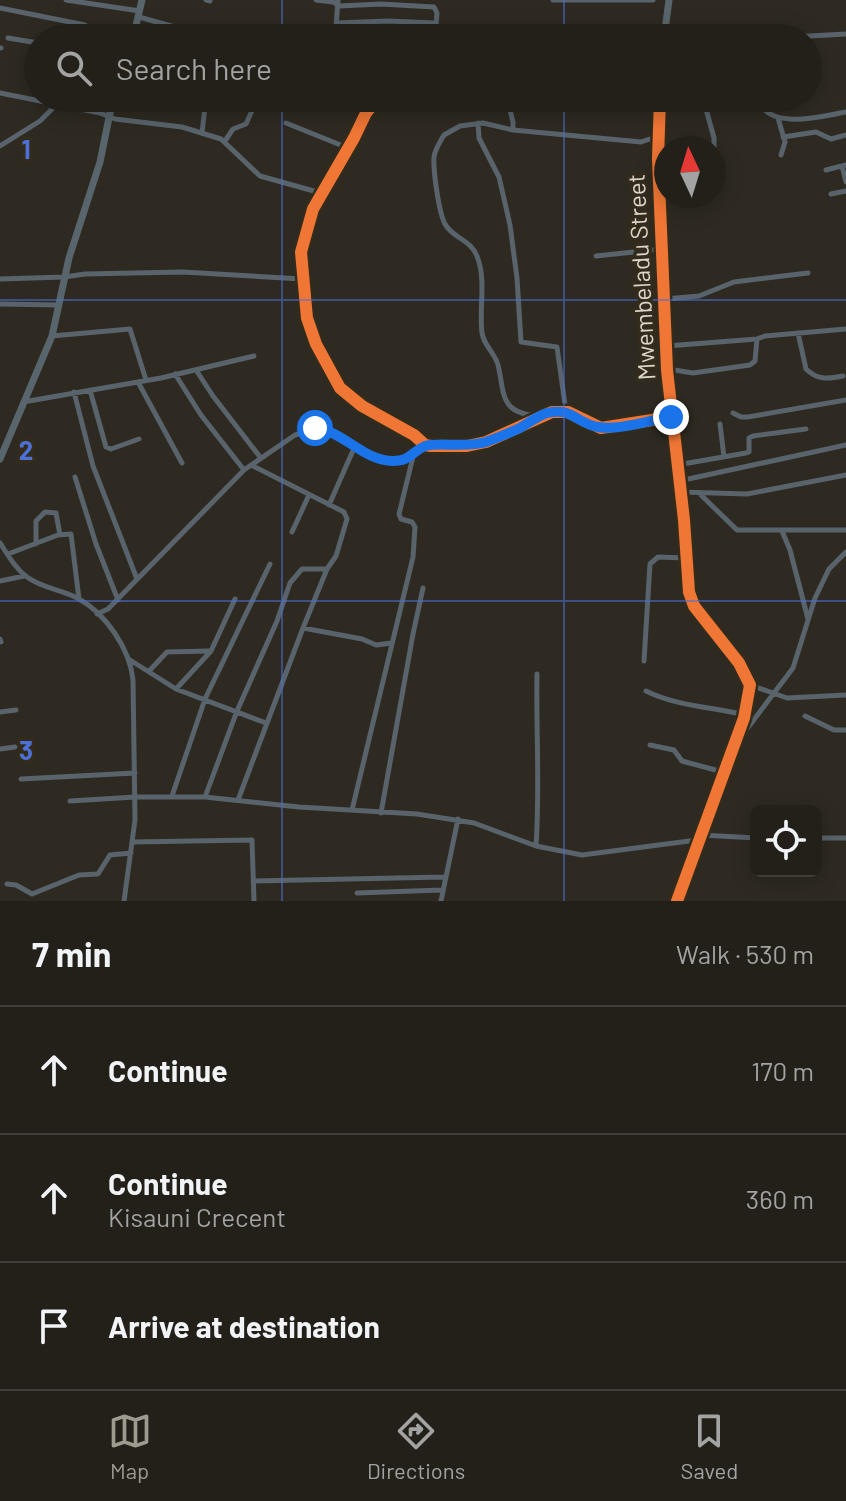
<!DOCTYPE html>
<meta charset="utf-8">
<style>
:root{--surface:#222019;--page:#2e2d26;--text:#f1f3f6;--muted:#a2a3a2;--line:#3f3e38;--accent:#9e9a90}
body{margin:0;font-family:Barlow,sans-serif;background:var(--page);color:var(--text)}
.controls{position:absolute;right:24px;bottom:24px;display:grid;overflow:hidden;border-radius:12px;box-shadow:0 4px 20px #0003}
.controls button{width:72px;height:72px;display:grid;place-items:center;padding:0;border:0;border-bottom:2px solid var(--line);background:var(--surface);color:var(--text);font:40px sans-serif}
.compass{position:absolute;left:654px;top:136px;width:72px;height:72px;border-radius:50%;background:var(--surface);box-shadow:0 4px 20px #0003;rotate:356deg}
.stop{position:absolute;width:24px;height:24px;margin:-18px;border:6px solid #1a73e8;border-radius:50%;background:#fff}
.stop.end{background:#1a73e8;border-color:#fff;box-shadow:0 2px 8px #0008}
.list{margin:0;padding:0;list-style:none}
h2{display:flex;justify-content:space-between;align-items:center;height:104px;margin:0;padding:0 32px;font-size:34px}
h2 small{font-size:26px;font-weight:400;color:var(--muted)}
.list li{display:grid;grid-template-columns:52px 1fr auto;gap:24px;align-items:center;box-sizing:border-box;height:128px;padding:0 32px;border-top:2px solid var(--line)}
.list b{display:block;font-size:30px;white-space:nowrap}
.list p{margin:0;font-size:26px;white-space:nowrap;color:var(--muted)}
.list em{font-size:26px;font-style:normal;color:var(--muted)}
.icon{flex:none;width:44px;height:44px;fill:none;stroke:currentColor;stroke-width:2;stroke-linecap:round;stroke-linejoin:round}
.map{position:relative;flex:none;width:846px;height:901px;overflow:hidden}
.search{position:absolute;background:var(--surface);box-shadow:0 4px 20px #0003;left:24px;right:24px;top:24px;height:88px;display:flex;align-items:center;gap:20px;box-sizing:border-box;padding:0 28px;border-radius:44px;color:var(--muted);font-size:30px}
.sheet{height:488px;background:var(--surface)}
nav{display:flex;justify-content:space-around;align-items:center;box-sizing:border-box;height:112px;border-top:2px solid var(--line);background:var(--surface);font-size:22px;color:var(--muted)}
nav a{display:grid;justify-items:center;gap:4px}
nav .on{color:var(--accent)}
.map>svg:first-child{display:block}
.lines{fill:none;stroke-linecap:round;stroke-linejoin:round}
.street{stroke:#58636b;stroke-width:5}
.secondary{stroke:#59656c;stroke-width:7}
.cycleway-casing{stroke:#332c1c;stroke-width:17}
.cycleway{stroke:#f07635;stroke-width:12}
.route{stroke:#1a73e8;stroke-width:10}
.grid{fill:none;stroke:#4c70d5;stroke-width:2;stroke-opacity:0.55}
.labels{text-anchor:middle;stroke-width:7;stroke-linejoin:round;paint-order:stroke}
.street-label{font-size:24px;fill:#dbd6cc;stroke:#332c1c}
.grid-label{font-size:26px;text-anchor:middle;font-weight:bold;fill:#4c70d5;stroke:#332c1c;stroke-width:7;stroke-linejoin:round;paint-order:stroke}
</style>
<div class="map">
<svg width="846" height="901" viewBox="0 0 846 901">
<rect width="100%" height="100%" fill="#2e2a21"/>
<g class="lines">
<!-- street -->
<path class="street" d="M 66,0 L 140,11
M 206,0 L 210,1
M 316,0 L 333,2 L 339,6 L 381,4 L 434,7 L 437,13 L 435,38
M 553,0 L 653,0
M 0,8 L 85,25
M 139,17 L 214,38
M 336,23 L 388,21 L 434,23
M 8,38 L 38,43
M 338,38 L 336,27 L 338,0
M 773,38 L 846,34
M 0,48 L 1,48
M 0,93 L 100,113 L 115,119 L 182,127 L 221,139 L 260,176 L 321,193
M 378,98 L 366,113 L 354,138 L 313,209 L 301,252 L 307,318 L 316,344 L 340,388 L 362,406 L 414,435 L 425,445 L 431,446 L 467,446 L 486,442 L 552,412 L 568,412 L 601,428 L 671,417
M 507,98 L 513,122 L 513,130
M 703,98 L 714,138 L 714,148
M 758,98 C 767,132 822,116 846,112
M 778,118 L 785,142 L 781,155
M 286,123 L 348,148
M 478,123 L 479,138 L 499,177 L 510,225 L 517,278 L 521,342 L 557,347 L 566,412
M 202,133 L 206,98
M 783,137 L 816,132 L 831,139 L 846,135
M 225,141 L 233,129 L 246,124 L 255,104
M 0,146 L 40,121 L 57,104
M 842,166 L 846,182
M 826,170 L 846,165
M 831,194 L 846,191
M 596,256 L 662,249
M 0,279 L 64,277 L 85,274 L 183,272 L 302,279
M 665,299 L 699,296 L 734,282 L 808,273
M 0,304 L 59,305
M 798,333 L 806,369 C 817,380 828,379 843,376
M 52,336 L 130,329 L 146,380
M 667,346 L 757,339
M 668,369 L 693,373 L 750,365 L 755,361 L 757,339 L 765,336 L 846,329
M 196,370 L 213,396 L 260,457
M 175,374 L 201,415 L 244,470
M 138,382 L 182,463
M 90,390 L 106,447 L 111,449 L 139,439
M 74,392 L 93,466 L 137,579
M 23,402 L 161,378 L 254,356
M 733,413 L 741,417 L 748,417 L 846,400
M 538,416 C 499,413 505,394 498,365 C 495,353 484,346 482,333 C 479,309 486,281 478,259 C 472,239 453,239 445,224 C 439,213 433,171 434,157 C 435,149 440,142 444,135 L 460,126 L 483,123 L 513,130 L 641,142 L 653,138 L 657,131
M 720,424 L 724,457
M 677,465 L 746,453 L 749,452 L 749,438 L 753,436 L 806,429
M 75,477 L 96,544 L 118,600
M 679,481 L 846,445
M 681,492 L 747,494 L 846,475
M 701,495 L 737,530 L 846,530
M 329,505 L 355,446
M 782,531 L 790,550 L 808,619
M 292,532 L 309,495
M 0,543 C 8,555 15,568 27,577 C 43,589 62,589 79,599 C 106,614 130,649 133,680 L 135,820 L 124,901
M 36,544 L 36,521 L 45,512 L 56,513 L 60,535
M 8,554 L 58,535 L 71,534 L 79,599
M 0,581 L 24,576
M 97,614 L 108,609 L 244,470 L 295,435 L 319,428 C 350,436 378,474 413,457
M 303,628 L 362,639 L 376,645 L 392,643
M 0,639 L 1,642
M 130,660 L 176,689 L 266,723
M 644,661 L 650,564 L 658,557 L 685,558
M 150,670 L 167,652 L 209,651
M 750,685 L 787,698 L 846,695
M 176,689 L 211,651 L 235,599
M 646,691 C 676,706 712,707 745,715
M 0,712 L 16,710
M 805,716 L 834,730 L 846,730
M 737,742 L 793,668 L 815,598 L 829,569 L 846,552
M 650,745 L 674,750 L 682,761 L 723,772
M 0,749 L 15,747
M 21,779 L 135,773
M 172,796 L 205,699 L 270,564
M 205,797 L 237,711 L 277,621 L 290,583 L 302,569 L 327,569
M 238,800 L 303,628 L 327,569 L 336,556 L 347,519 L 344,512 L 251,465
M 70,801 L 135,797 L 205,797 L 299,807 L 417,814 L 474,823 L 536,846 L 582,855 L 697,840
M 352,810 L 413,557 L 415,527 L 412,522 L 401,519 L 399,514 L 413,457 L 425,446
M 381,813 L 413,634 L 423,588
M 701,835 L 756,838
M 816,838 L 846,838
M 132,842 L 252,840 L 254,901
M 536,846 C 540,789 536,732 537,674
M 253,881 L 444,877
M 7,884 L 16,885 L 32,894 L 79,875 L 98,874 L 110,855 L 131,853
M 357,893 L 442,890
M 441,901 L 458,819"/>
<!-- secondary -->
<path class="secondary" d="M 133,38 L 142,0
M 664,38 L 669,0
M 660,98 L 658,159 L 667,370 L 684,520 L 689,592 L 694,606 L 739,663 L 750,685 L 744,718 L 677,901
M 0,459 L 52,336 L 69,258 L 100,162 L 113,98"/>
<!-- cycleway casing -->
<g class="cycleway-casing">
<path id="cycleway" d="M 378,98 L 366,113 L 354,138 L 313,209 L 301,252 L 307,318 L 316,344 L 340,388 L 362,406 L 414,435 L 425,445 L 431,446 L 467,446 L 486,442 L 552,412 L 568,412 L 601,428 L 671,417
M 660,98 L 658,159 L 667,370 L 684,520 L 689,592 L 694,606 L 739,663 L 750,685 L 744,718 L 677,901"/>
</g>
<!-- cycleway -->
<use href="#cycleway" class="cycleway"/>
</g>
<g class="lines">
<!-- route -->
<path class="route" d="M 315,428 C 344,431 363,461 393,461 C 411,461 411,452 425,446 C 437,442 467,448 486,442 C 497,438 509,433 520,428 C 529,423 537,416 547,413 C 572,407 576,423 598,427 C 617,431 651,420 671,417"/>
</g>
<!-- grid -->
<path class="grid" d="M 282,0 L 282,38M 564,0 L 564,38M 282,98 L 282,901M 564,98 L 564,901M 0,300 L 846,300M 0,601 L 846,601"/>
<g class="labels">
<!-- street labels -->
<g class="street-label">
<text transform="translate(642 277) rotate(-93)" y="8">Mwembeladu Street</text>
</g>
</g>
<g class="grid-label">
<text x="26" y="159">1</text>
<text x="26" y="460">2</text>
<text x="26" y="760">3</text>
</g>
</svg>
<div class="controls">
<button><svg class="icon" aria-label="locate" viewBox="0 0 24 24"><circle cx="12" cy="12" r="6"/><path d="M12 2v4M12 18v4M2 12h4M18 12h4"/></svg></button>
</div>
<svg class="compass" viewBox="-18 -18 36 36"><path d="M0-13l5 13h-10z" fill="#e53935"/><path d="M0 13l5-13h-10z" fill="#a2a3a2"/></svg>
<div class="stop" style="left:315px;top:428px"></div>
<div class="stop end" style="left:671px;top:417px"></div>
<div class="search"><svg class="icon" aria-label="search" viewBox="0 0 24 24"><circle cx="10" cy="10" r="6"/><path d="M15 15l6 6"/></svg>Search here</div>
</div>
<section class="sheet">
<h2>7 min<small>Walk · 530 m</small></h2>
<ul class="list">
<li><svg class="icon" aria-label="ahead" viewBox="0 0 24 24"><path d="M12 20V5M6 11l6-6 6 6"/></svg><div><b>Continue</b></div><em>170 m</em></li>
<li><svg class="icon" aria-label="ahead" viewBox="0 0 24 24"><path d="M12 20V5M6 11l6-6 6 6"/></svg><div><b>Continue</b><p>Kisauni Crecent</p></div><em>360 m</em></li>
<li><svg class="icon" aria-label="arrive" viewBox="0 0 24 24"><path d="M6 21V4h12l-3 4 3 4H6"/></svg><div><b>Arrive at destination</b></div></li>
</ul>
</section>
<nav>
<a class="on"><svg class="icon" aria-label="map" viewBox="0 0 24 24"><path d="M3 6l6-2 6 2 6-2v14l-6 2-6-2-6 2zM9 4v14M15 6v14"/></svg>Map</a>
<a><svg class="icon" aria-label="directions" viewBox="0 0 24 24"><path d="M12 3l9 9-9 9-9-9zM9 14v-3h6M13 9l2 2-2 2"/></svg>Directions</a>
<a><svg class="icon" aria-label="saved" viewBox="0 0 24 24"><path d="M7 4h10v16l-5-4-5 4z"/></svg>Saved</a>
</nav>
